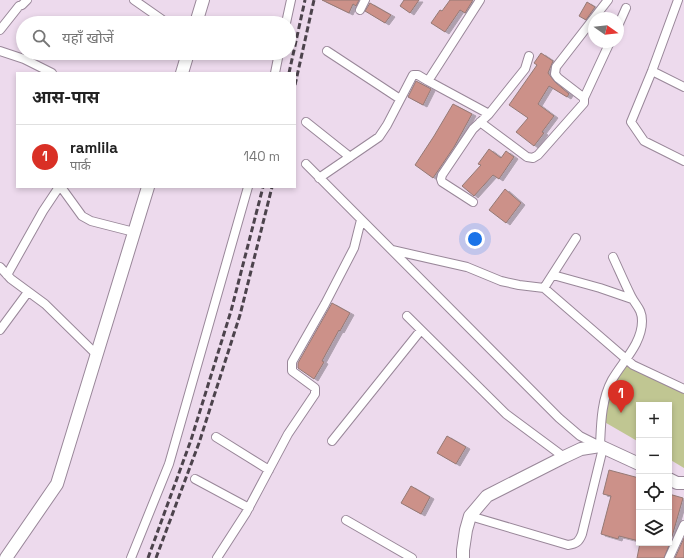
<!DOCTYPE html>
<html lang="hi">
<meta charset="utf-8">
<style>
:root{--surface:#fff;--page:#f2f2f2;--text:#222;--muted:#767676;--line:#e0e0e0;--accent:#d93025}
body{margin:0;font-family:"Space Grotesk","Noto Sans Devanagari",sans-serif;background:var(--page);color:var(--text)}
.controls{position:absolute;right:12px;bottom:12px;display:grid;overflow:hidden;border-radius:0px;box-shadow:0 2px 6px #0003}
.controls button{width:36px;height:36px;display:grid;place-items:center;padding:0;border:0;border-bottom:1px solid var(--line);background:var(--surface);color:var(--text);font:20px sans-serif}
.compass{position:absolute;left:588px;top:12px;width:36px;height:36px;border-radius:50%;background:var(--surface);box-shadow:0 2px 6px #0003;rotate:104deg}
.you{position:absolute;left:475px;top:239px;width:14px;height:14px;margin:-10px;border:3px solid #fff;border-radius:50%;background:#1a73e8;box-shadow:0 0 0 6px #1a73e833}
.badge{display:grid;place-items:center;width:26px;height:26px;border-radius:50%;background:var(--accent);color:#fff;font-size:13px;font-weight:700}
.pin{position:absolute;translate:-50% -33px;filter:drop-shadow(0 1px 2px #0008)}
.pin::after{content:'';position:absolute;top:21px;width:14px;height:12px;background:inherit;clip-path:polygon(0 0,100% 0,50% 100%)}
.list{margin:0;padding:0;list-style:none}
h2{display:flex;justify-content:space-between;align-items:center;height:52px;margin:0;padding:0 16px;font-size:17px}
h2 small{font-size:13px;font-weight:400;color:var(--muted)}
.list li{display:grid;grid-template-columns:26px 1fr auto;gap:12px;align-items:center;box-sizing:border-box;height:64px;padding:0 16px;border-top:1px solid var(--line)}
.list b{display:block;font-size:15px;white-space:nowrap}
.list p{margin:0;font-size:13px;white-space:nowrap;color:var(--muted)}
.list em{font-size:13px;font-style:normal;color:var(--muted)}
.icon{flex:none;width:22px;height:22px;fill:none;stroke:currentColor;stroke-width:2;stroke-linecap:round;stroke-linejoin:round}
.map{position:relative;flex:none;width:684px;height:558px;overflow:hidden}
.search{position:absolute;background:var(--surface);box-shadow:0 2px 6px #0003;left:16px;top:16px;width:280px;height:44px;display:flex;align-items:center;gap:10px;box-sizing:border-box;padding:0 14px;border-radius:22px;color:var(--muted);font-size:15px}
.panel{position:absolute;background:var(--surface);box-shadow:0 2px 6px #0003;left:16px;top:72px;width:280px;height:116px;border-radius:0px}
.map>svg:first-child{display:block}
.green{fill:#c0c692}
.building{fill:#cc9189;stroke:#947975;filter:url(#shadow)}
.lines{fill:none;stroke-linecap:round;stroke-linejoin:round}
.street-casing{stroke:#998799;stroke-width:10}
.secondary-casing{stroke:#998799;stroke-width:14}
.street{stroke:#fff;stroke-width:8}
.secondary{stroke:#fff;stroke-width:12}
.rail{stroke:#4c434c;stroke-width:3;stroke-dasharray:6 3;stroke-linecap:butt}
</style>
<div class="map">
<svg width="684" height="558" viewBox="0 0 684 558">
<defs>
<filter id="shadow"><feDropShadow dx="4" dy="2" stdDeviation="0" flood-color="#0004"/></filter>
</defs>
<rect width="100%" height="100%" fill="#eddaed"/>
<!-- green -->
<path class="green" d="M 626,359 L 684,387 L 684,468 L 669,459 L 669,405 L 639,405 L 639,442 L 601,420 L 611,381 Z"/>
<!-- building -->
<path class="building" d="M 322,0 L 359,0 L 356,6 L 353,4 L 349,13 Z
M 404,0 L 419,0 L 410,13 L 400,6 Z
M 450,0 L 473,0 L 465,13 L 460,10 L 445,32 L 431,23 L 440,10 L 442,11 Z
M 587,2 L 595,7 L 586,20 L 579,16 Z
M 370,3 L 391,15 L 385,23 L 365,11 Z
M 541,53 L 553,61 L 548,73 L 551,77 L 555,82 L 569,94 L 567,97 L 549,86 L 538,104 L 554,116 L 542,132 L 544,133 L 534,146 L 516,132 L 528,118 L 509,105 L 537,65 L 534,63 Z
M 416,81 L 431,89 L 423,105 L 408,97 Z
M 453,104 L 472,114 L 454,147 L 433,178 L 415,165 L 434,136 Z
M 489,149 L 501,158 L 506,151 L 514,157 L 499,179 L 493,175 L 474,196 L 462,186 L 481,165 L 478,164 Z
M 505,189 L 521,203 L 506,223 L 489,210 Z
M 332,303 L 350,313 L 340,331 L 339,330 L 322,361 L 324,362 L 314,379 L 298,368 L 298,363 Z
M 447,436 L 466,447 L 456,464 L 437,453 Z
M 609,470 L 639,478 L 639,541 L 619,536 L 618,539 L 601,534 L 611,496 L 603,494 Z
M 411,486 L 430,497 L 421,514 L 401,503 Z
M 669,494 L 683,498 L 671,540 L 669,540 Z
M 684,538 L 684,558 L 675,558 Z
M 640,543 L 670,543 L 664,558 L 637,558 Z"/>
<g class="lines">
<!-- street casing -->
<g class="street-casing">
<path id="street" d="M 134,0 L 167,23
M 678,0 L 652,71 L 631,122 L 644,141 L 684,161
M 360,10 L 365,0
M 286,23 L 291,0
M 618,26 L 626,8
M 0,30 L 19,6 L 22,5 L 27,0
M 0,51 L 24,59 L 52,73
M 327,51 L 400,99
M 652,71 L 684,87
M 275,73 L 279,53
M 428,81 L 489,114 L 525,69 L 529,56
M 584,98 L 558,78 L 555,74 L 556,67 L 608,0
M 306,122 L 350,157
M 480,122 L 527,157 L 533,158 L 538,155 L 584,103 L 584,98 L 610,42
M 306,164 L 559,418 L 580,436 L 600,446 C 601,425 601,400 612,380 C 622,362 642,344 642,321 C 642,309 636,306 631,296 C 625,284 619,270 613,257
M 319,178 L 379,137 L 387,125 L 413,75 L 418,75 L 428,81 L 480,0
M 61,187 L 82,216 L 91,221 L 134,232
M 473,202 L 442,182 L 441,179 L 442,175 L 473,129 L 489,114
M 392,250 L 467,267 L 501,281 L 519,285 L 544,288 L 633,365 L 684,389
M 0,267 L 11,279 L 45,304 L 97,355
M 7,275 L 43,211 L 59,187
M 553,275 L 600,288 L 632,299
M 544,288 L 576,238
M 407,316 L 506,414 L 564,457
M 0,330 L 28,292
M 216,437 L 269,470
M 332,441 L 421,330
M 195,479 L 249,508
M 470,516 L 568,545 C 576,544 579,542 582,534 L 603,448
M 346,520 L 412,558
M 131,558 L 169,464 L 248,187
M 217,558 L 246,513 L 288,434 L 315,394 L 315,388 L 292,371 L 292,362 L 325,304 L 354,248 L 361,220
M 669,558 L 684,525"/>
</g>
<!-- secondary casing -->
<g class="secondary-casing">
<path id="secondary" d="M 196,23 L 203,0
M 182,73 L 188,53
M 669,479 L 677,483 L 684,483
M 6,558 L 57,484 L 148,187
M 463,558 L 463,550 L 466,530 L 470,516 L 487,496 L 564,457 L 581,449 L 600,446 L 639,464"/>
</g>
<!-- street -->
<use href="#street" class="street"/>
<!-- secondary -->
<use href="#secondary" class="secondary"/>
<!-- rail -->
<path class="rail" d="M 289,73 L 305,0
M 295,85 L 314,0
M 148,558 L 191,440 L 231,311 L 263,187
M 156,558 L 199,443 L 240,315 L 272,187"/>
</g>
</svg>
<div class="controls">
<button>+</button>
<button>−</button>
<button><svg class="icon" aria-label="locate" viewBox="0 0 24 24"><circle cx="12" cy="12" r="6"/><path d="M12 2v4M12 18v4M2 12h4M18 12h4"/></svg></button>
<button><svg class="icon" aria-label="layers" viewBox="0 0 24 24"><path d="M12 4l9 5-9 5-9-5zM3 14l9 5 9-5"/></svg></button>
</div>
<svg class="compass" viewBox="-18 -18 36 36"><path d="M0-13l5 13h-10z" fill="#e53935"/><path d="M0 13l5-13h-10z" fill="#767676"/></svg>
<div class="you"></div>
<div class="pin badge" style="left:621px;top:413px">1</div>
<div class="search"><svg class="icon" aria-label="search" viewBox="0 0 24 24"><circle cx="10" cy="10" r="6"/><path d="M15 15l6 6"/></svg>यहाँ खोजें</div>
<section class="panel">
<h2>आस-पास<small></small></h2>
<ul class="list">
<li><span class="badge">1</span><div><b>ramlila</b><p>पार्क</p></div><em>140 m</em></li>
</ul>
</section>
</div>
